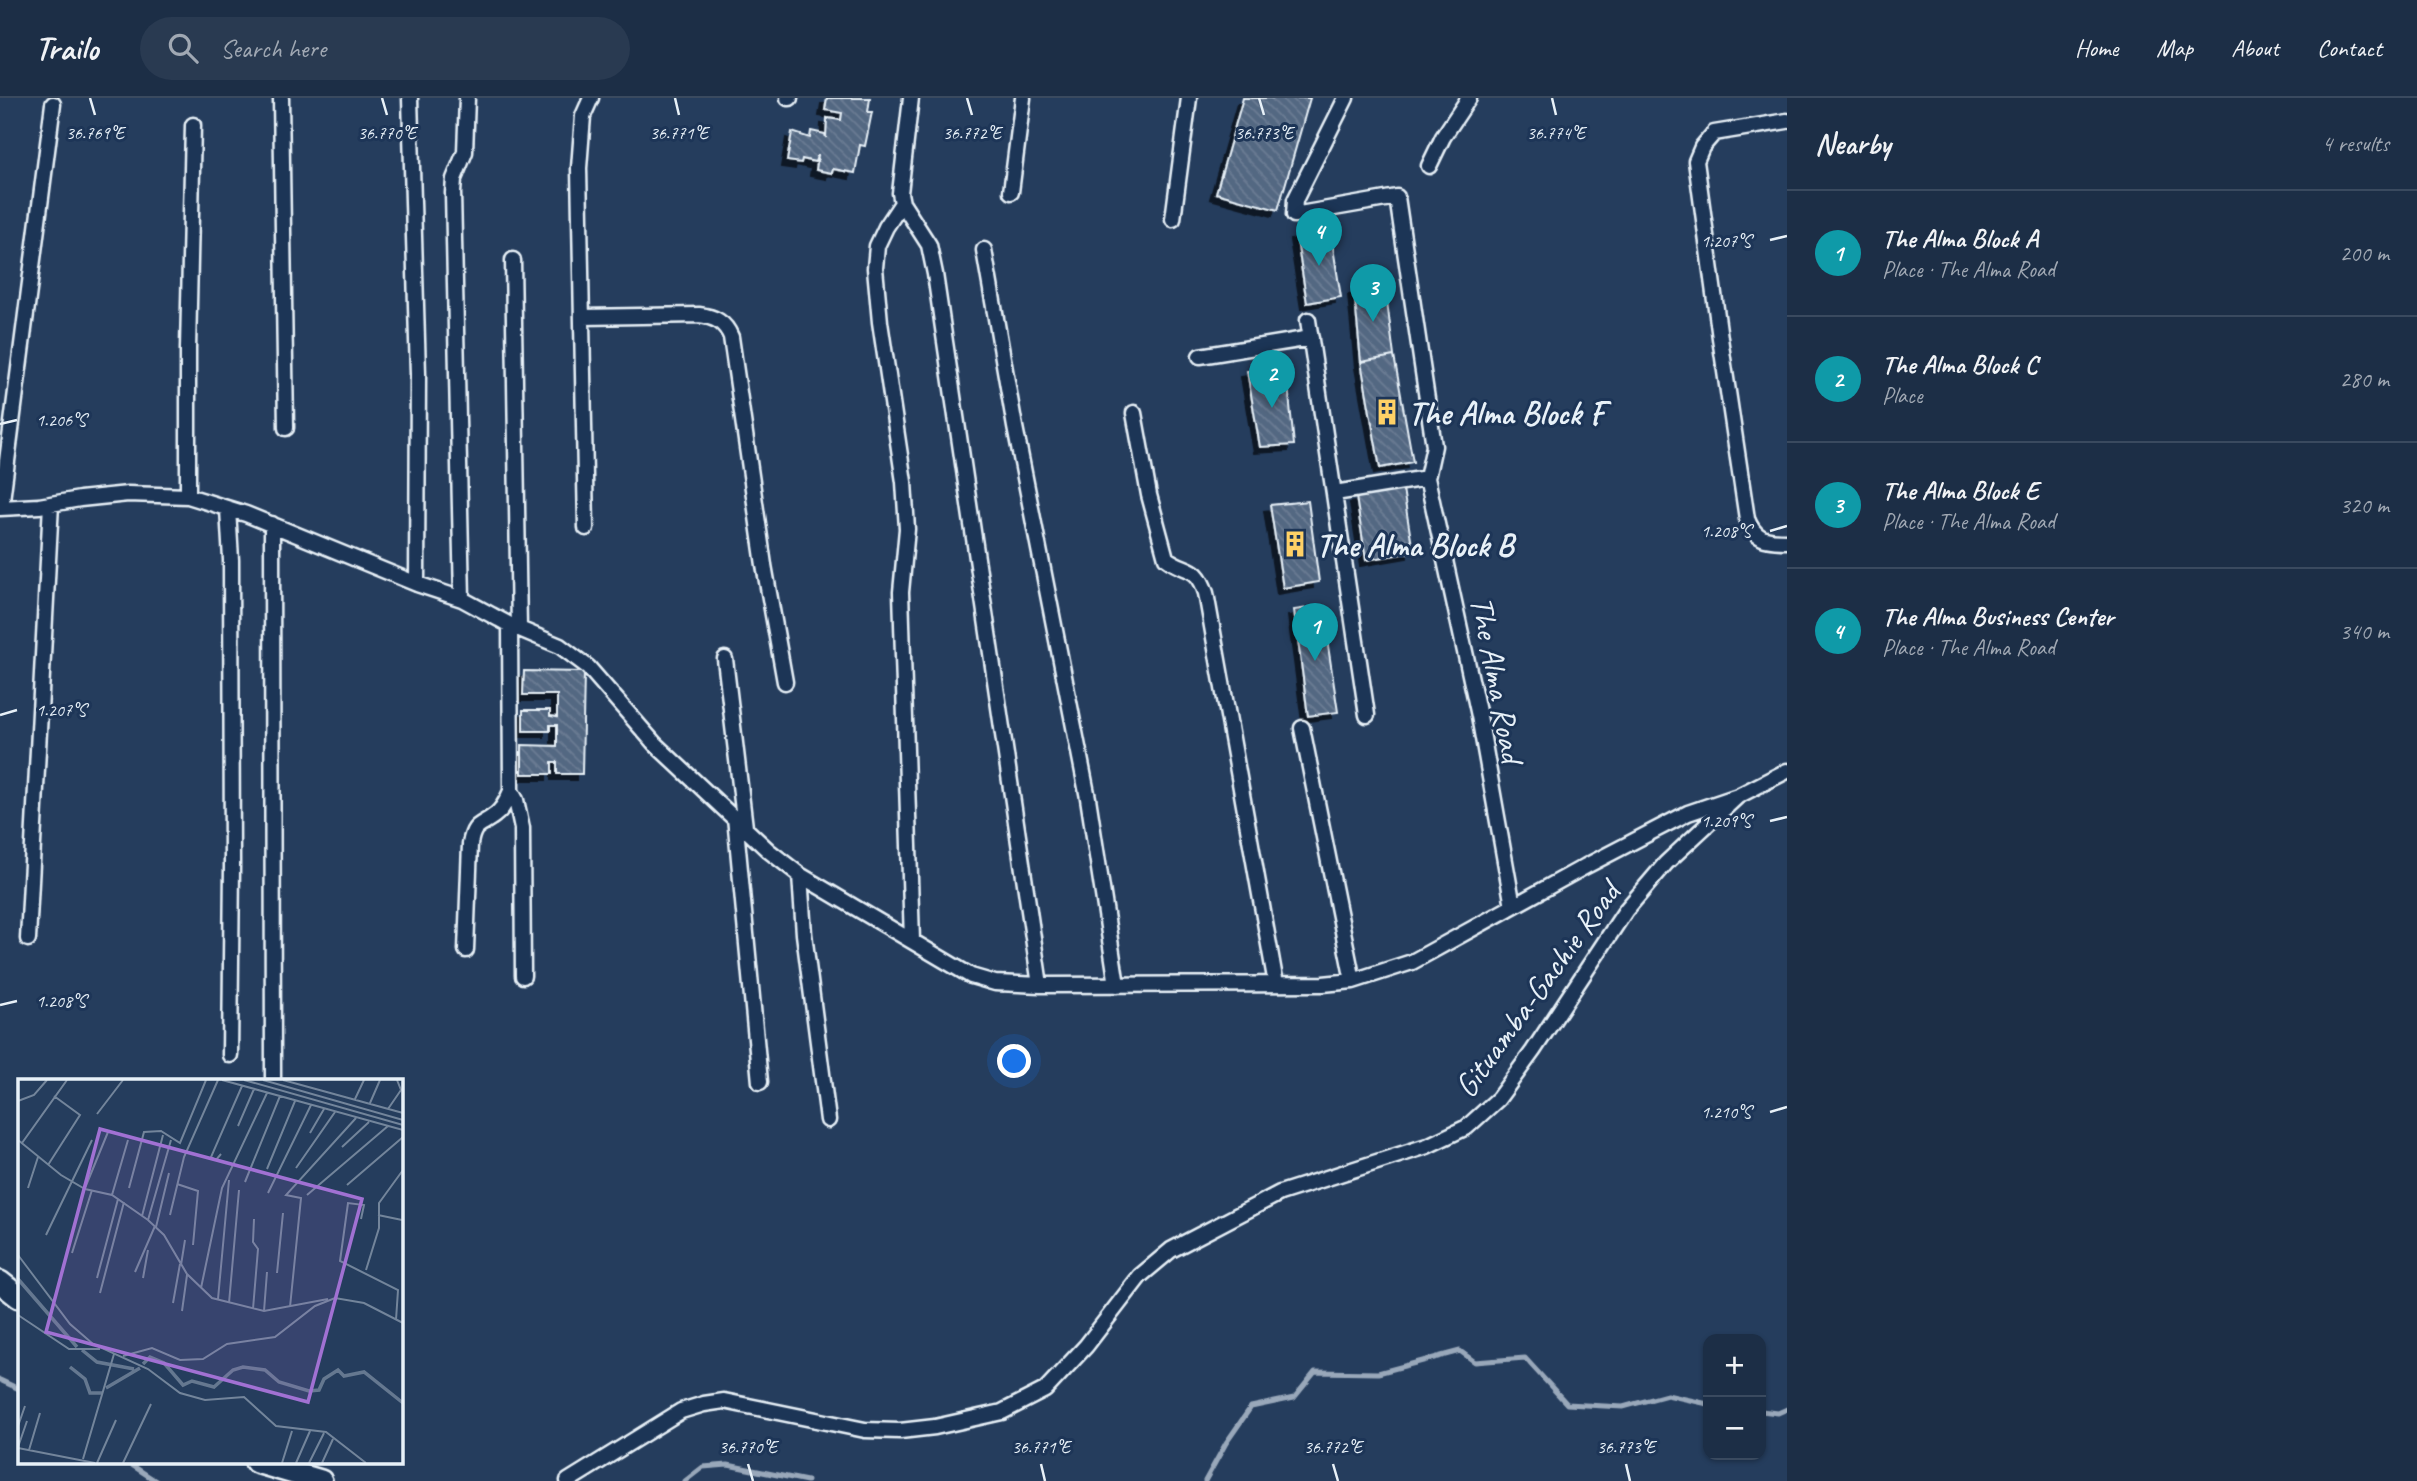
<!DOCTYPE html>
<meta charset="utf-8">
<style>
:root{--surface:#1c2e46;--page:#293a51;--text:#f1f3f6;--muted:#a0a8b3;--line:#3a4a5f;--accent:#8bbbb9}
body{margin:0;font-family:Caveat,sans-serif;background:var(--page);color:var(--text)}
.controls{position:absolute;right:21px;bottom:21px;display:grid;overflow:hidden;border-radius:14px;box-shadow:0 2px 5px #0004}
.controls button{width:63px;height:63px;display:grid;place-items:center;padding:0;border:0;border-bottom:2px solid var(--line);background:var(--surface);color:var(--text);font:35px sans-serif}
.you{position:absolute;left:1015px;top:964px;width:24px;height:24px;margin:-18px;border:5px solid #fff;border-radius:50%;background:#1a73e8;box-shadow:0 0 0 10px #1a73e833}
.badge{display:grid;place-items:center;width:46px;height:46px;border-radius:50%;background:var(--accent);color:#fff;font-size:23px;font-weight:700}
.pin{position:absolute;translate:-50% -58px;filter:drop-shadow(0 2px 4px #0008)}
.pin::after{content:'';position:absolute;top:37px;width:24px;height:21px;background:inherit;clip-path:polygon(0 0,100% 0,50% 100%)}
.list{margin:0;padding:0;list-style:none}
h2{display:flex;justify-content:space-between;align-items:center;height:91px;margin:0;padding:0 28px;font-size:30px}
h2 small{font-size:23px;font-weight:400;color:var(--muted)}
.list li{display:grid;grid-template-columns:46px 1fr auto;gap:21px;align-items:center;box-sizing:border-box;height:126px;padding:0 28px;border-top:2px solid var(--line)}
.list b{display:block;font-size:26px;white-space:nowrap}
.list p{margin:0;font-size:23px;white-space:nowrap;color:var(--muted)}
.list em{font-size:23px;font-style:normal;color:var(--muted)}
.icon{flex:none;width:38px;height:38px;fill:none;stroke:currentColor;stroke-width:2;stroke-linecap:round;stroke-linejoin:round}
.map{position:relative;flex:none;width:1787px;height:1383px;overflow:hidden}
header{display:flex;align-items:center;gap:42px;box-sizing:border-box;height:98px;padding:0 35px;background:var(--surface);border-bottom:2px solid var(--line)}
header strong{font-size:33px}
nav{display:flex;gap:38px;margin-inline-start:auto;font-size:24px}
.search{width:490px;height:63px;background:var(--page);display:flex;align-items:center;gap:18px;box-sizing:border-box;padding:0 24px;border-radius:38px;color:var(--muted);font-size:26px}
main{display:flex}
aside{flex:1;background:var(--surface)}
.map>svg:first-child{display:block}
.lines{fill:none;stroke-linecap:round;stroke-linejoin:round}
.stream{stroke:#99a8ba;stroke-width:5}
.building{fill:url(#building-back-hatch);stroke:#e8f1f8;stroke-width:2;filter:url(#shadow)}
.minor-casing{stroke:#e8f1f8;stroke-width:19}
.secondary-casing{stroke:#e8f1f8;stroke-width:26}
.minor{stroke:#1d3557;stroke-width:14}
.secondary{stroke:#1d3557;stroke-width:21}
.ticks{fill:none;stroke:#e8f1f8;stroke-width:2.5}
.labels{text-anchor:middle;stroke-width:6;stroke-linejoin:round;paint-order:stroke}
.poi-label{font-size:33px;font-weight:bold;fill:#e8f1f8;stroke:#1d3557;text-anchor:start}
.street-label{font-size:33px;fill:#e8f1f8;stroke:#1d3557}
.inset-river{fill:none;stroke:#657890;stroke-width:3.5}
.inset-road{fill:none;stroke:#73859b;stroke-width:2}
.view{fill:#a171d3;fill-opacity:0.15;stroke:#a171d3;stroke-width:3.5}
.inset-edge{fill:none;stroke:#e8f1f8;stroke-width:3.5}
.ticks-label{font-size:18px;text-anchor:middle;fill:#e8f1f8;stroke:#1d3557;stroke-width:6;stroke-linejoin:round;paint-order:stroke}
</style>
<header>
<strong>Trailo</strong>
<div class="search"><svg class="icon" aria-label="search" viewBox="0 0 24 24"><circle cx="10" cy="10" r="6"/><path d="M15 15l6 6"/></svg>Search here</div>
<nav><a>Home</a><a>Map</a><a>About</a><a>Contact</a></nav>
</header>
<main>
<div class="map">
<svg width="1787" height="1383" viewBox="0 0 1787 1383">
<defs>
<pattern id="building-back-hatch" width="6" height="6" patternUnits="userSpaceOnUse" patternTransform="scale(1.75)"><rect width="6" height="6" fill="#536782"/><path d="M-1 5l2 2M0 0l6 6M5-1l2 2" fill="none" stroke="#6c7d94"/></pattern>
<filter id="shadow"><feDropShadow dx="-6" dy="6" stdDeviation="0" flood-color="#0009"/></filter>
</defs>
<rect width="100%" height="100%" fill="#253d5d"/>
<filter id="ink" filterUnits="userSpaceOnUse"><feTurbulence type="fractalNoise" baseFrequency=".0143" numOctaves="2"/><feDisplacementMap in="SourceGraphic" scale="14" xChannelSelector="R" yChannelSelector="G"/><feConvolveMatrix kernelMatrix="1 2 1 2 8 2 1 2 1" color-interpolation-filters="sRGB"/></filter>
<g filter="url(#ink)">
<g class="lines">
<!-- stream -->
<path class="stream" d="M 0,1282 L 19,1291
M 1761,1313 L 1778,1315 L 1787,1311
M 127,1364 L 156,1383
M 685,1383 L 703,1369 L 728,1367 L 807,1383
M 1205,1383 L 1226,1345 L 1251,1309 L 1294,1300 L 1315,1274 L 1378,1275 L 1460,1253 L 1475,1264 L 1525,1260 L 1567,1306 L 1623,1309 L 1667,1297 L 1708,1306"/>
</g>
<!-- building -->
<path class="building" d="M 827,0 L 870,0 L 868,14 L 872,14 L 865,48 L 860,47 L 855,75 L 833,71 L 832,75 L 816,72 L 818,58 L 817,58 L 815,64 L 802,61 L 801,65 L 787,63 L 792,34 L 810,40 L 811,33 L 825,36 L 826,40 L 827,20 L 841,22 L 842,15 L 825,12 Z
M 1243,0 L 1310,0 L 1278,112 L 1216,95 Z
M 1330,131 L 1341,199 L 1307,205 L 1296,136 Z
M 1385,188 L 1394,258 L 1361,264 L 1354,191 Z
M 1394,258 L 1413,364 L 1380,370 L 1361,264 Z
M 1286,267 L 1294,347 L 1260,349 L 1247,273 Z
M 1403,391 L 1413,454 L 1366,462 L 1356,399 Z
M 1308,403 L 1319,484 L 1283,490 L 1270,407 Z
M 1322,508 L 1338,614 L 1308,618 L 1294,512 Z
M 524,573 L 584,574 L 582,676 L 557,676 L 557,664 L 552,664 L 552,676 L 522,676 L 522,647 L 557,648 L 557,627 L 550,627 L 550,633 L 523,633 L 523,612 L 550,612 L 550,618 L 557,619 L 557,597 L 523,597 Z"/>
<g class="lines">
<!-- minor casing -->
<g class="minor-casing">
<path id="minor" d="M 281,0 L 286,330
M 410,0 L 418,276 L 417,486
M 788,0 L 790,0
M 911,0 L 900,95 L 902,105 L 929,147 L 935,176 L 1040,887
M 1346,0 L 1295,102 L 1294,117 L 1397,99 L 1434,348 L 1427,380 L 1479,618 L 1513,808
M 1787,23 L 1714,35 L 1702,49 L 1696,63 L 1720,240 L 1747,421 C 1755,442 1766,443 1787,443
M 1429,68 L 1443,39 L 1469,0
M 1011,94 L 1023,0
M 902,105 L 886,129 L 877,148 L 875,170 L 880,224 L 904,384 L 907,431 L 901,494 L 912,843
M 1173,121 L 1189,0
M 984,152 L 1015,329 L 1088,700 L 1117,887
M 513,162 L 519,531
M 583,219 L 699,217 C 715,219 725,224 731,239 L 764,467 L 785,584
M 1308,222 L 1367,617
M 1200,258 L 1311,240
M 1134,315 L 1149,397 L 1166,460 C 1187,476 1196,465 1206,495 L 1276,886
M 1335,395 L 1427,380
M 188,398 L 188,251 L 193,27
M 0,410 L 39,408 L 80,401 L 128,396 L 188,398 L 246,416 L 417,486 L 462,501 L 510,527 L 560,548 L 588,569 L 655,646 L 769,753 L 800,777 L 971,878 L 995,885 L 1040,887 L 1323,886 L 1353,883 L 1412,864 L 1586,768 L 1688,715 L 1738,698
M 1,410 L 53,6
M 228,411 L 231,462 L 232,768 L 230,957
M 272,426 L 273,982
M 586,430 L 579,70 L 583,18 L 591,0
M 462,501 L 453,95 L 454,81 L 465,54 L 467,0
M 725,561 L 745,729
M 1302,630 L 1353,883
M 511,693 L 516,702 L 522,730 L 523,878
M 735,719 L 760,984
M 800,777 L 804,836 L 828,1022
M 28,841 L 51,406
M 466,852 L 470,746 C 474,724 480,729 495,717 C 503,711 507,702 511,693 L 510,527
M 568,1383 L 681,1313 L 704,1306 L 724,1303 L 865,1332 L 900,1333 L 935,1329 L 1002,1314 L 1045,1292 L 1086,1248 L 1140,1178 L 1171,1152 L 1280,1095 L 1427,1048 L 1467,1029 L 1498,1001 L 1533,953 L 1626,812 L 1666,765 L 1738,698 L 1787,673"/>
</g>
<!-- secondary casing -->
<g class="secondary-casing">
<path id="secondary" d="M 0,1184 L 19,1199
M 256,1364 L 321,1383"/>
</g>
<!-- minor -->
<use href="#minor" class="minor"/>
<!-- secondary -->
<use href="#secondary" class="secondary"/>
</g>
</g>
<!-- ticks -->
<path class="ticks" d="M 90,0 L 95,17M 382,0 L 387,17M 675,0 L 679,17M 967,0 L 972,17M 1259,0 L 1264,17M 1552,0 L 1556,17M 1770,142 L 1787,138M 0,326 L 17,322M 1770,433 L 1787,428M 0,617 L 17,612M 1770,723 L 1787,719M 0,907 L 17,903M 1770,1014 L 1787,1009M 748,1366 L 753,1383M 1041,1366 L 1045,1383M 1333,1366 L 1338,1383M 1626,1366 L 1630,1383"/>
<!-- icons -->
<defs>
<g id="building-bare" transform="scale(2.1)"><path d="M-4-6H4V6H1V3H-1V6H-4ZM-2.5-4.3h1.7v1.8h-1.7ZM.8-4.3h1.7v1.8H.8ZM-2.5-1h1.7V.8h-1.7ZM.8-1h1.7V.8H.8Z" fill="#ffd166" stroke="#1d3557" stroke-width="2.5" paint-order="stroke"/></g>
</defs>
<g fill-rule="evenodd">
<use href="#building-bare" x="1387" y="314"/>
<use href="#building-bare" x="1295" y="446"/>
</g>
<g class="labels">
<!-- poi labels -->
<g class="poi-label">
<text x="1408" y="326">The Alma Block F</text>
<text x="1316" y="458">The Alma Block B</text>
</g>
<!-- street labels -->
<g class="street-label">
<text transform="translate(1498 581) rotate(79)" y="12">The Alma Road</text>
<text transform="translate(1536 891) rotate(-54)" y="12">Gituamba-Gachie Road</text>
</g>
</g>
<!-- overview -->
<g transform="translate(18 981)">
<rect width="385" height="385" fill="#253d5d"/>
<path class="inset-river" d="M 0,200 L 59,268M 64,271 L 79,283 L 116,290M 125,285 L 132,278 L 146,284 L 165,306 L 174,302 L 196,308 L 215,291 L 225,288 L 247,291 L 261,303 L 291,312 L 301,311 L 306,300 L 320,291 L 326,297 L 346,293 L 385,324M 52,288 L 67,300 L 72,314 L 84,314M 88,309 L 122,289"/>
<path class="inset-road" d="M 204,1 L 385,51M 226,1 L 385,46M 245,1 L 385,41M 265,1 L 385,34M 337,20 L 346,1M 0,22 L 16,16 L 29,1M 352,24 L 362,1M 370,30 L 383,11 L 379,1M 79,35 L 105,1M 220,47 L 236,10M 292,54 L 306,30M 0,61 L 43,96 L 67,110 L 94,116 L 130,141 L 146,156 L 169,195 L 194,219 L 246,232 L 310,220M 4,64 L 49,1M 324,68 L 351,43M 203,75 L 198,81 L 193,78 L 224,7M 30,86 L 62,36 L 36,17M 278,89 L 317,33M 249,90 L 277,22M 227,103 L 262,17M 159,105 L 180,112 L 175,166M 329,106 L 385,58M 10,109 L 20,78M 67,109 L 90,53M 111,109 L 126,53 L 143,52 L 162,64 L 188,1M 250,114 L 293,26M 94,116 L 110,61M 289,116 L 370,47M 152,136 L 166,78 L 200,1M 360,136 L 384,141M 124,137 L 145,56M 343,140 L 346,126 L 330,124 L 322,182 L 380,211 L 378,241M 130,141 L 153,61M 138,148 L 151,94M 28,156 L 74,61M 54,174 L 74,111M 0,176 L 52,245 L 75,265 L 130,290 L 162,314 L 187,321 L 226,318 L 258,347 L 308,353 L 348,384M 163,186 L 167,161M 348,191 L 361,149 L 361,124 L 385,91M 117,193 L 137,147M 259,194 L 265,134M 79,199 L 100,120M 125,199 L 130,171M 183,209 L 204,109 L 249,14M 82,214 L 106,123M 200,220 L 211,101M 155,224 L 162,185M 211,224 L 221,111M 272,228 L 283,119 L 268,116 L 338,39M 235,230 L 240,170 L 235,163 L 236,140M 164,232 L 169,196M 246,232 L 249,193M 0,236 L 51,270 L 82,270M 105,277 L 134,269 L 162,281 L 185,280 L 209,265 L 257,258 L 297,227 L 317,219 L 346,224 L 385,244M 0,347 L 7,327M 0,368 L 9,342M 0,369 L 77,384M 11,371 L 22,334M 65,380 L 96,275M 79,384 L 98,341M 105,384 L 133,325M 264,384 L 274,352M 278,384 L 292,352M 291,384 L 306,354M 304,384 L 315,360"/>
<path class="view" d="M 82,50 L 344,120 L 290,323 L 28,253 Z"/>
<rect width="385" height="385" class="inset-edge"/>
</g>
<g class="ticks-label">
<text x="95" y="41">36.769°E</text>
<text x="679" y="41">36.771°E</text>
<text x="972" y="41">36.772°E</text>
<text x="1264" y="41">36.773°E</text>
<text x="387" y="41">36.770°E</text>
<text x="1556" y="41">36.774°E</text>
<text x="1726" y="149">1.207°S</text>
<text x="61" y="328">1.206°S</text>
<text x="1726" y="439">1.208°S</text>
<text x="61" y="618">1.207°S</text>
<text x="1726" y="729">1.209°S</text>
<text x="61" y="909">1.208°S</text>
<text x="1726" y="1020">1.210°S</text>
<text x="748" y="1355">36.770°E</text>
<text x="1041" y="1355">36.771°E</text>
<text x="1333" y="1355">36.772°E</text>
<text x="1626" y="1355">36.773°E</text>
</g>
</svg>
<div class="controls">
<button>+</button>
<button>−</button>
</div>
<div class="you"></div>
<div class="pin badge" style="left:1315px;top:563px;background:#0f9aa8">1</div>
<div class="pin badge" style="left:1272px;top:310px;background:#0f9aa8">2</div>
<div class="pin badge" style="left:1373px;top:224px;background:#0f9aa8">3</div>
<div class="pin badge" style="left:1319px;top:168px;background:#0f9aa8">4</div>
</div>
<aside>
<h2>Nearby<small>4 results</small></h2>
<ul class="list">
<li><span class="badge" style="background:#0f9aa8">1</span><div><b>The Alma Block A</b><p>Place · The Alma Road</p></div><em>200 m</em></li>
<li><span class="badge" style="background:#0f9aa8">2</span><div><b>The Alma Block C</b><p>Place</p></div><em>280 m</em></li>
<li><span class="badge" style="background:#0f9aa8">3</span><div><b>The Alma Block E</b><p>Place · The Alma Road</p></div><em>320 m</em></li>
<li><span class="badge" style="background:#0f9aa8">4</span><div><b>The Alma Business Center</b><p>Place · The Alma Road</p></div><em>340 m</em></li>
</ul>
</aside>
</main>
